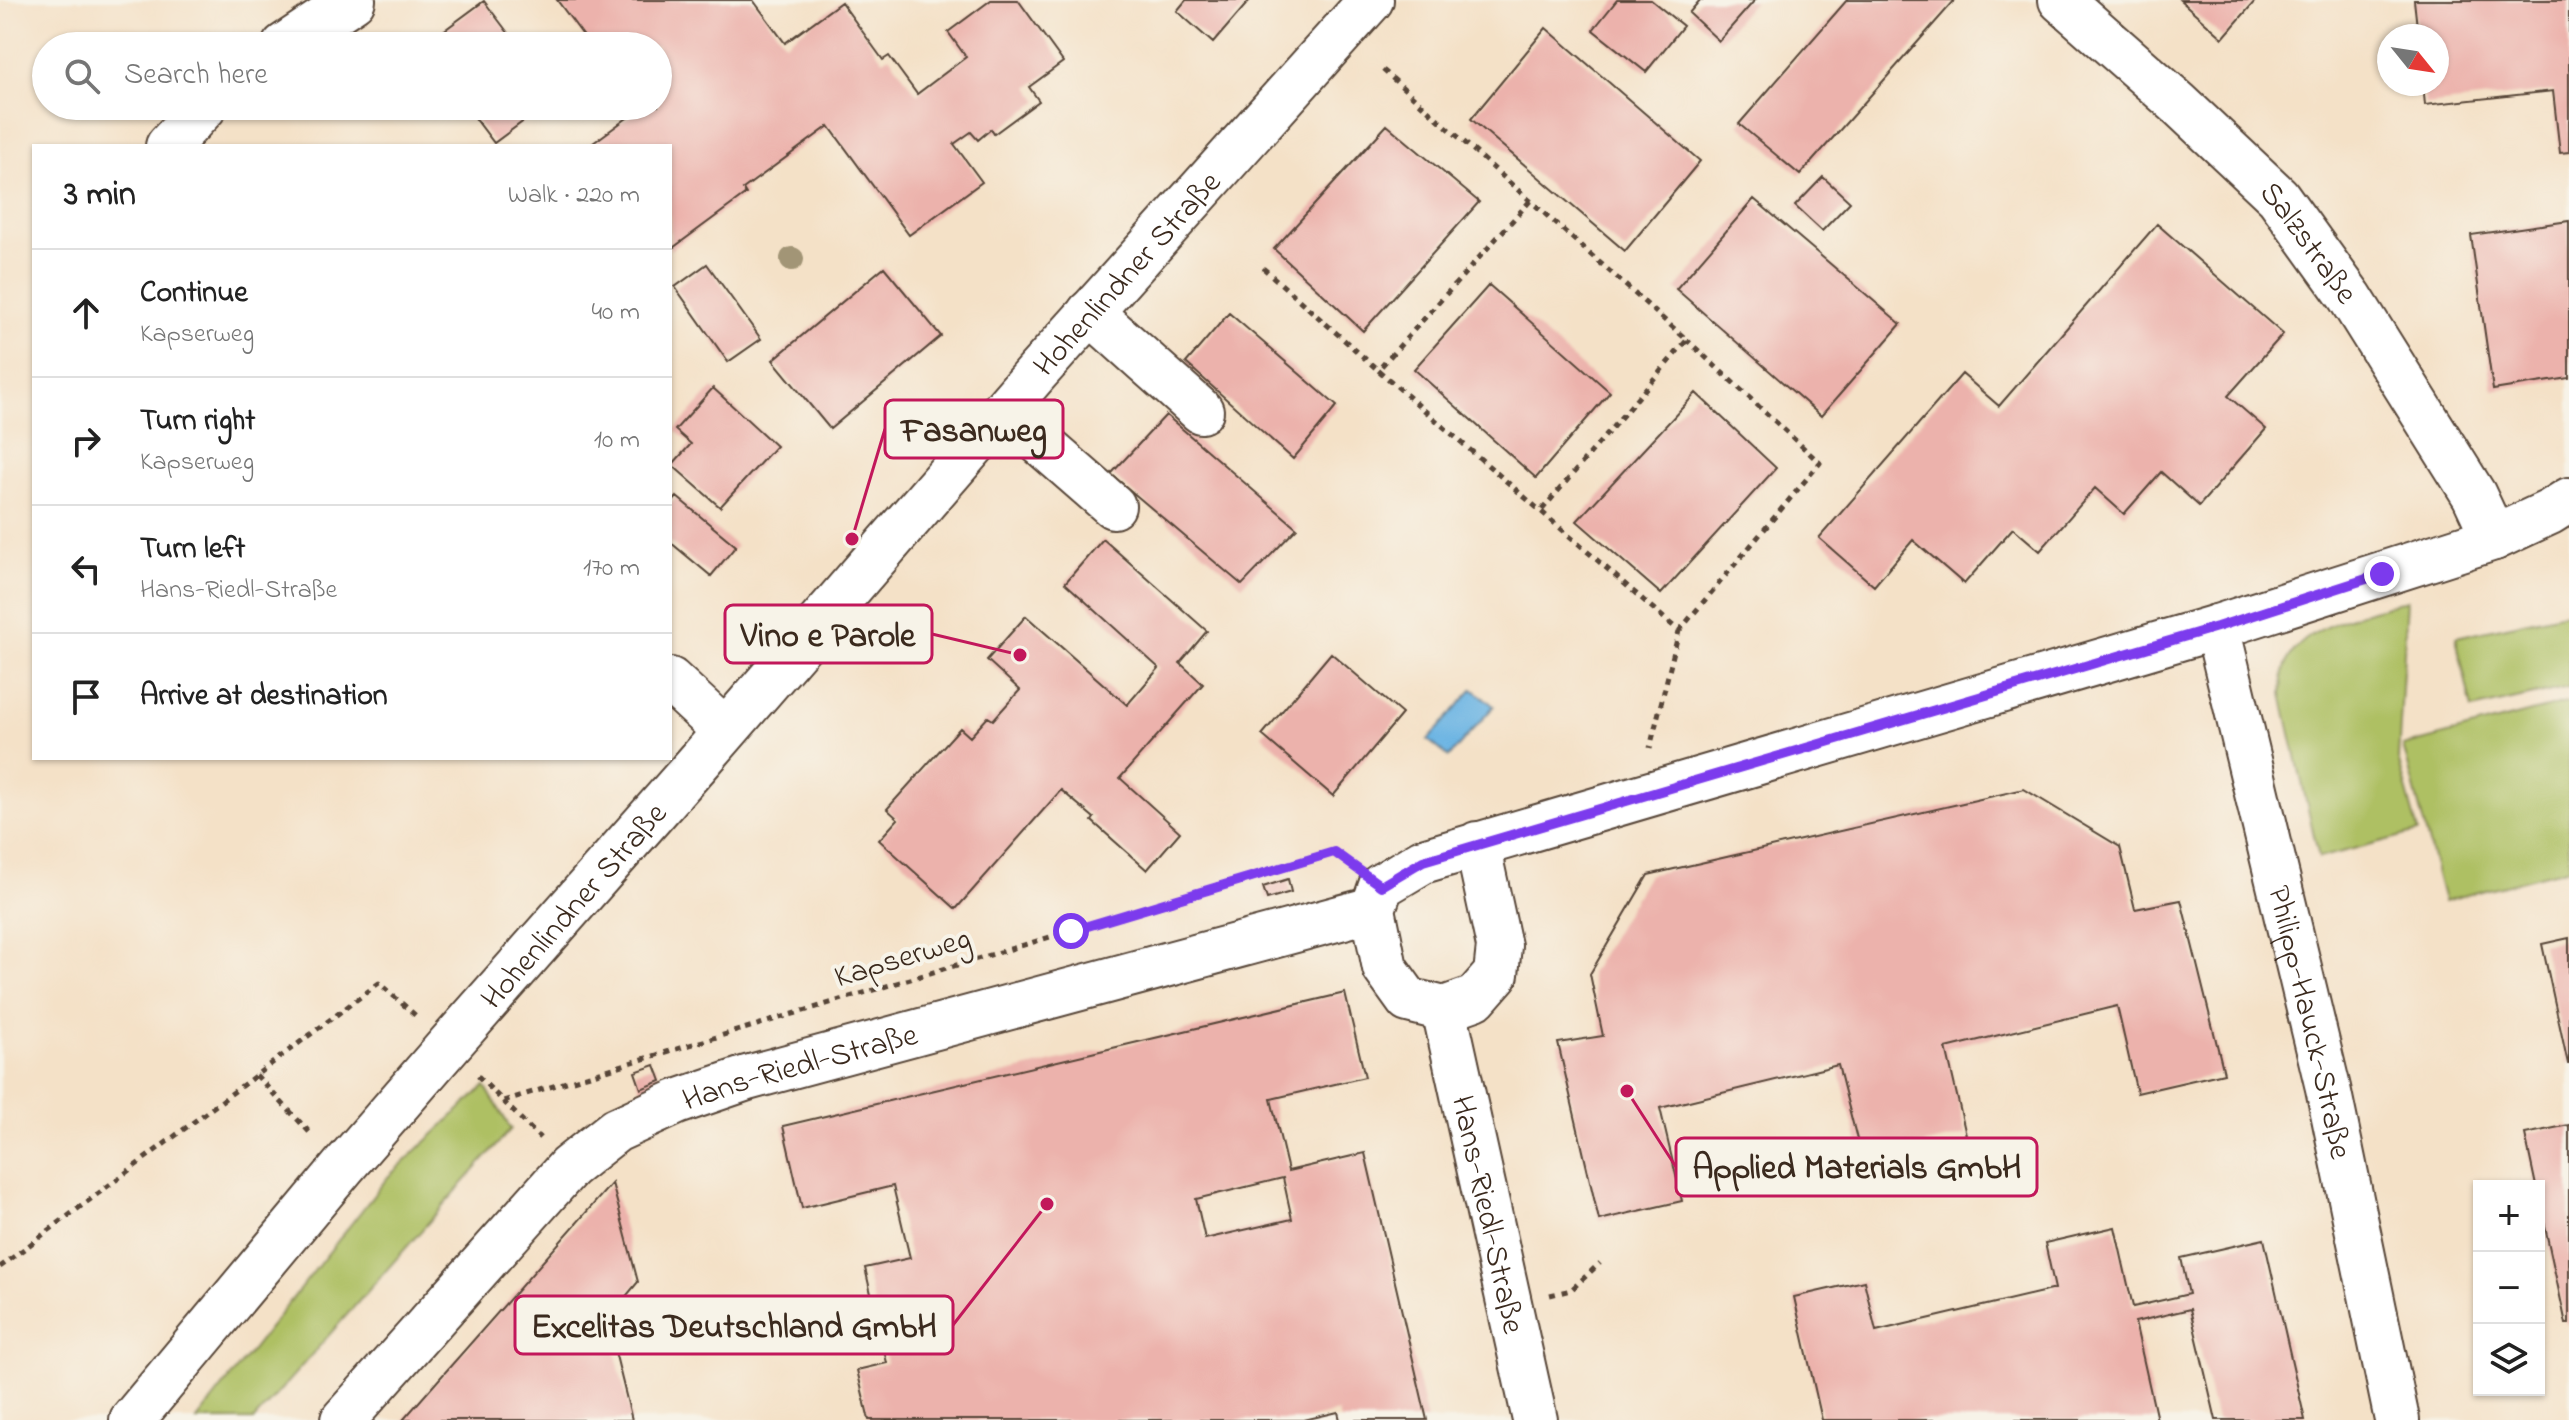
<!DOCTYPE html>
<meta charset="utf-8">
<style>
:root{--surface:#fff;--page:#f6f6f6;--text:#222;--muted:#767676;--line:#e0e0e0}
body{margin:0;font-family:"Indie Flower",sans-serif;background:var(--page);color:var(--text)}
.controls{position:absolute;right:24px;bottom:24px;display:grid;overflow:hidden;border-radius:0px;box-shadow:0 2px 6px #0004}
.controls button{width:72px;height:72px;display:grid;place-items:center;padding:0;border:0;border-bottom:2px solid var(--line);background:var(--surface);color:var(--text);font:40px sans-serif}
.compass{position:absolute;left:2377px;top:24px;width:72px;height:72px;border-radius:50%;background:var(--surface);box-shadow:0 2px 6px #0004;rotate:120deg}
.stop{position:absolute;width:24px;height:24px;margin:-18px;border:6px solid #7c3aed;border-radius:50%;background:#fff}
.stop.end{background:#7c3aed;border-color:#fff;box-shadow:0 2px 8px #0008}
.list{margin:0;padding:0;list-style:none}
h2{display:flex;justify-content:space-between;align-items:center;height:104px;margin:0;padding:0 32px;font-size:34px}
h2 small{font-size:26px;font-weight:400;color:var(--muted)}
.list li{display:grid;grid-template-columns:52px 1fr auto;gap:24px;align-items:center;box-sizing:border-box;height:128px;padding:0 32px;border-top:2px solid var(--line)}
.list b{display:block;font-size:30px;white-space:nowrap}
.list p{margin:0;font-size:26px;white-space:nowrap;color:var(--muted)}
.list em{font-size:26px;font-style:normal;color:var(--muted)}
.icon{flex:none;width:44px;height:44px;fill:none;stroke:currentColor;stroke-width:2;stroke-linecap:round;stroke-linejoin:round}
.map{position:relative;flex:none;width:2569px;height:1420px;overflow:hidden}
.search{position:absolute;background:var(--surface);box-shadow:0 2px 6px #0004;left:32px;top:32px;width:640px;height:88px;display:flex;align-items:center;gap:20px;box-sizing:border-box;padding:0 28px;border-radius:44px;color:var(--muted);font-size:30px}
.panel{position:absolute;background:var(--surface);box-shadow:0 2px 6px #0004;left:32px;top:144px;width:640px;height:616px;border-radius:0px}
.map>svg:first-child{display:block}
.green{fill:#aec064;stroke:#747541;stroke-width:2}
.water{fill:#6bb4e3;stroke:#536f80;stroke-width:2}
.building{fill:#ecb2ac;fill-rule:evenodd}
.lines{fill:none;stroke-linecap:round;stroke-linejoin:round}
.minor-casing{stroke:#574537;stroke-width:48}
.path{stroke:#574537;stroke-width:5;stroke-dasharray:6 6;stroke-linecap:butt}
.minor{stroke:#fff;stroke-width:44}
.tree{fill:#a29576}
.route{stroke:#7c3aed;stroke-width:10}
.labels{text-anchor:middle;stroke-width:8;stroke-linejoin:round;paint-order:stroke}
.street-label{font-size:32px;fill:#3b2a1e;stroke:#f7f3e8}
.leader{fill:none;stroke:#c2185b;stroke-width:3}
.callout-dot{fill:#c2185b;stroke:#f7f3e8;stroke-width:3}
.callout{fill:#f7f3e8;stroke:#c2185b;stroke-width:3}
.callout-label{font-size:34px;text-anchor:middle;font-weight:bold;fill:#3b2a1e}
</style>
<div class="map">
<svg width="2569" height="1420" viewBox="0 0 2569 1420">
<rect width="100%" height="100%" fill="#f7f3e8"/>
<filter id="ink" filterUnits="userSpaceOnUse"><feTurbulence type="fractalNoise" baseFrequency=".0125" numOctaves="2"/><feDisplacementMap in="SourceGraphic" scale="16" xChannelSelector="R" yChannelSelector="G"/><feConvolveMatrix kernelMatrix="1 2 1 2 8 2 1 2 1" color-interpolation-filters="sRGB"/></filter>
<filter id="wash" filterUnits="userSpaceOnUse"><feTurbulence type="fractalNoise" baseFrequency=".006" numOctaves="4" result="noise"/><feDisplacementMap in="SourceGraphic" scale="32" xChannelSelector="R" yChannelSelector="G"/><feGaussianBlur stdDeviation="1.8" result="paint"/><feColorMatrix in="noise" values="0 0 0 0 0 0 0 0 0 0 0 0 0 0 0 0 0 1.4 0 .05"/><feComposite in="paint" operator="in"/></filter>
<g filter="url(#wash)">
<rect width="100%" height="100%" fill="#f4e1c7"/>
<!-- green -->
<path class="green" d="M 2407,600 L 2398,759 L 2418,832 L 2319,858 L 2282,694 C 2283,686 2282,676 2285,668 C 2297,625 2369,612 2407,600 Z
M 2569,612 L 2569,687 L 2472,709 L 2456,637 Z
M 2569,702 L 2569,868 L 2444,901 L 2403,746 Z
M 485,1086 L 511,1129 L 254,1420 L 197,1420 L 388,1177 Z"/>
<!-- water -->
<path class="water" d="M 1473,689 L 1494,706 L 1449,757 L 1428,740 Z"/>
<g id="blocks">
<!-- building -->
<path class="building" d="M 557,0 L 753,0 L 785,43 L 841,2 L 883,60 L 889,56 L 917,94 L 966,57 L 948,32 L 991,0 L 1018,0 L 1063,62 L 1029,87 L 1039,101 L 994,134 L 991,129 L 978,140 L 971,132 L 954,144 L 982,182 L 909,235 L 829,126 L 743,189 L 746,194 L 670,250 L 670,146 L 589,146 L 638,110 L 636,106 L 658,106 L 658,46 L 591,46 Z
M 1186,0 L 1250,0 L 1213,43 L 1177,11 Z
M 1617,0 L 1651,0 L 1683,26 L 1646,72 L 1593,30 Z
M 1700,0 L 1755,0 L 1719,41 L 1689,13 Z
M 1847,0 L 1955,0 L 1800,175 L 1739,124 Z
M 2180,0 L 2256,0 L 2223,38 Z
M 2414,0 L 2569,0 L 2569,152 L 2560,153 L 2553,91 L 2425,105 L 2423,84 L 2437,84 L 2437,36 L 2418,36 Z
M 484,1 L 518,46 L 423,46 Z
M 1546,28 L 1700,161 L 1625,251 L 1471,119 Z
M 466,106 L 544,106 L 494,143 Z
M 1387,125 L 1479,202 L 1363,331 L 1274,249 Z
M 1823,177 L 1850,202 L 1822,231 L 1795,206 Z
M 1754,199 L 1901,324 L 1821,416 L 1676,289 Z
M 2569,221 L 2569,378 L 2493,390 L 2471,235 Z
M 2157,224 L 2283,334 L 2228,396 L 2266,429 L 2199,506 L 2161,472 L 2124,514 L 2095,488 L 2040,551 L 2013,528 L 1964,584 L 1913,540 L 1874,586 L 1819,538 L 1962,374 L 1999,406 Z
M 707,264 L 761,339 L 728,362 L 675,287 Z
M 884,267 L 941,336 L 830,429 L 773,360 Z
M 1489,285 L 1610,392 L 1536,478 L 1414,369 Z
M 1229,313 L 1337,406 L 1293,459 L 1186,363 Z
M 713,388 L 776,446 L 720,507 L 672,465 L 691,444 L 675,430 Z
M 1696,393 L 1776,468 L 1661,594 L 1577,521 Z
M 1166,415 L 1297,528 L 1242,585 L 1111,474 Z
M 677,497 L 736,546 L 711,576 L 670,542 L 670,505 Z
M 1103,539 L 1207,631 L 1180,663 L 1203,684 L 1120,778 L 1180,832 L 1147,870 L 1092,821 L 1094,818 L 1061,790 L 956,909 L 879,840 L 898,819 L 887,809 L 960,728 L 970,737 L 988,717 L 993,720 L 1020,690 L 987,660 L 1026,616 L 1127,705 L 1159,668 L 1065,583 Z
M 1331,653 L 1402,714 L 1333,796 L 1262,735 Z
M 2024,789 L 2120,847 L 2135,909 L 2181,900 L 2224,1073 L 2137,1093 L 2117,1006 L 1946,1048 L 1966,1135 L 1862,1159 L 1838,1065 L 1660,1108 L 1682,1201 L 1599,1220 L 1558,1043 L 1603,1036 L 1590,974 L 1648,875 Z
M 1288,879 L 1291,892 L 1267,899 L 1263,887 Z
M 2569,938 L 2569,1064 L 2568,1064 L 2542,944 Z
M 1345,993 L 1365,1077 L 1271,1099 L 1288,1171 L 1365,1153 L 1427,1420 L 1340,1420 L 1338,1412 L 1304,1420 L 869,1420 L 857,1370 L 887,1363 L 865,1268 L 910,1258 L 893,1186 L 802,1208 L 783,1126 ZM 1283,1178 L 1292,1219 L 1205,1239 L 1196,1199 Z
M 655,1065 L 661,1081 L 641,1089 L 635,1072 Z
M 2569,1125 L 2569,1324 L 2566,1324 L 2539,1199 L 2539,1186 L 2536,1186 L 2525,1134 Z
M 612,1183 L 638,1282 L 607,1319 L 632,1420 L 403,1420 Z
M 2115,1227 L 2133,1307 L 2189,1294 L 2181,1258 L 2264,1239 L 2305,1420 L 2216,1420 L 2190,1309 L 2135,1322 L 2157,1420 L 1822,1420 L 1794,1297 L 1864,1281 L 1876,1331 L 2055,1289 L 2045,1243 Z"/>
</g>
</g>
<g filter="url(#ink)">
<use href="#blocks" fill-opacity="0" stroke="#574537" stroke-width="2"/>
<g class="lines">
<!-- minor casing -->
<g class="minor-casing">
<g id="minor">
<path id="s1" d="M 2061,0 L 2178,103 L 2278,197 L 2350,297 L 2474,495 L 2494,538"/>
<path d="M 284,46 L 353,0"/>
<path d="M 168,146 L 205,106"/>
<path d="M 1090,312 L 1201,411"/>
<path d="M 1004,411 L 1113,506"/>
<path id="s2" d="M 2217,627 L 2328,1088 L 2397,1420"/>
<path d="M 670,680 L 724,730"/>
<path d="M 1477,844 L 1499,946 L 1496,974 L 1475,998 L 1444,1009 L 1408,1000 L 1385,968 L 1373,909 L 1381,886 L 1423,861 L 2217,627 L 2494,538 L 2550,512 L 2569,500"/>
<path id="s3" d="M 1444,1009 L 1535,1420"/>
<path id="s4" d="M 132,1420 L 343,1167 L 449,1045 L 697,764 L 1036,373 L 1371,0"/>
<path id="s5" d="M 343,1420 L 569,1167 L 616,1130 L 677,1102 L 747,1078 L 1373,909"/>
</g>
</g>
<!-- path -->
<path class="path" d="M 1383,70 L 1687,340 L 1541,511
M 1530,201 L 1378,370 L 1679,631 L 1650,748
M 1263,268 L 1378,370
M 1679,631 L 1820,463 L 1687,340
M 256,1075 L 313,1136
M 478,1076 L 503,1101 L 1334,852 L 1347,861
M 503,1101 L 540,1138
M 0,1267 L 379,983 L 416,1016
M 1550,1295 L 1571,1290 L 1600,1263"/>
<!-- minor -->
<use href="#minor" class="minor"/>
</g>
<!-- trees -->
<circle class="tree" cx="792" cy="259" r="12"/>
</g>
<g class="lines" filter="url(#ink)">
<!-- route -->
<path class="route" d="M 1071,931 L 1334,852 L 1381,886 L 1423,861 L 2217,627 L 2382,574"/>
</g>
<g class="labels">
<!-- street labels -->
<g class="street-label">
<text dy="11" stroke="none"><textPath href="#s1" startOffset="348">Salzstraße</textPath></text>
<text dy="11" stroke="none"><textPath href="#s4" startOffset="1518">Hohenlindner Straße</textPath></text>
<text dy="11" stroke="none"><textPath href="#s4" startOffset="678">Hohenlindner Straße</textPath></text>
<text transform="translate(902 956) rotate(-17)" y="11">Kapserweg</text>
<text dy="11" stroke="none"><textPath href="#s2" startOffset="406">Philipp-Hauck-Straße</textPath></text>
<text dy="11" stroke="none"><textPath href="#s5" startOffset="594">Hans-Riedl-Straße</textPath></text>
<text dy="11" stroke="none"><textPath href="#s3" startOffset="210">Hans-Riedl-Straße</textPath></text>
</g>
</g>
<!-- callouts -->
<path class="leader" d="M852 539L885 429M1020 655L932 634M1627 1091L1676 1167M1047 1204L953 1325"/>
<g class="callout-dot">
<circle cx="852" cy="539" r="8"/>
<circle cx="1020" cy="655" r="8"/>
<circle cx="1627" cy="1091" r="8"/>
<circle cx="1047" cy="1204" r="8"/>
</g>
<g class="callout">
<rect x="885" y="400" width="178" height="58" rx="8"/>
<rect x="725" y="605" width="207" height="58" rx="8"/>
<rect x="1676" y="1138" width="361" height="58" rx="8"/>
<rect x="515" y="1296" width="438" height="58" rx="8"/>
</g>
<g class="callout-label">
<text x="974" y="441">Fasanweg</text>
<text x="828" y="646">Vino e Parole</text>
<text x="1857" y="1178">Applied Materials GmbH</text>
<text x="734" y="1337">Excelitas Deutschland GmbH</text>
</g>
</svg>
<div class="controls">
<button>+</button>
<button>−</button>
<button><svg class="icon" aria-label="layers" viewBox="0 0 24 24"><path d="M12 4l9 5-9 5-9-5zM3 14l9 5 9-5"/></svg></button>
</div>
<svg class="compass" viewBox="-18 -18 36 36"><path d="M0-13l5 13h-10z" fill="#e53935"/><path d="M0 13l5-13h-10z" fill="#767676"/></svg>
<div class="stop" style="left:1071px;top:931px"></div>
<div class="stop end" style="left:2382px;top:574px"></div>
<div class="search"><svg class="icon" aria-label="search" viewBox="0 0 24 24"><circle cx="10" cy="10" r="6"/><path d="M15 15l6 6"/></svg>Search here</div>
<section class="panel">
<h2>3 min<small>Walk · 220 m</small></h2>
<ul class="list">
<li><svg class="icon" aria-label="ahead" viewBox="0 0 24 24"><path d="M12 20V5M6 11l6-6 6 6"/></svg><div><b>Continue</b><p>Kapserweg</p></div><em>40 m</em></li>
<li><svg class="icon" aria-label="right" viewBox="0 0 24 24"><path d="M7 20v-9h11M14 6l5 5-5 5"/></svg><div><b>Turn right</b><p>Kapserweg</p></div><em>10 m</em></li>
<li><svg class="icon" aria-label="left" viewBox="0 0 24 24"><path d="M17 20v-9H6M10 6l-5 5 5 5"/></svg><div><b>Turn left</b><p>Hans-Riedl-Straße</p></div><em>170 m</em></li>
<li><svg class="icon" aria-label="arrive" viewBox="0 0 24 24"><path d="M6 21V4h12l-3 4 3 4H6"/></svg><div><b>Arrive at destination</b></div></li>
</ul>
</section>
</div>
